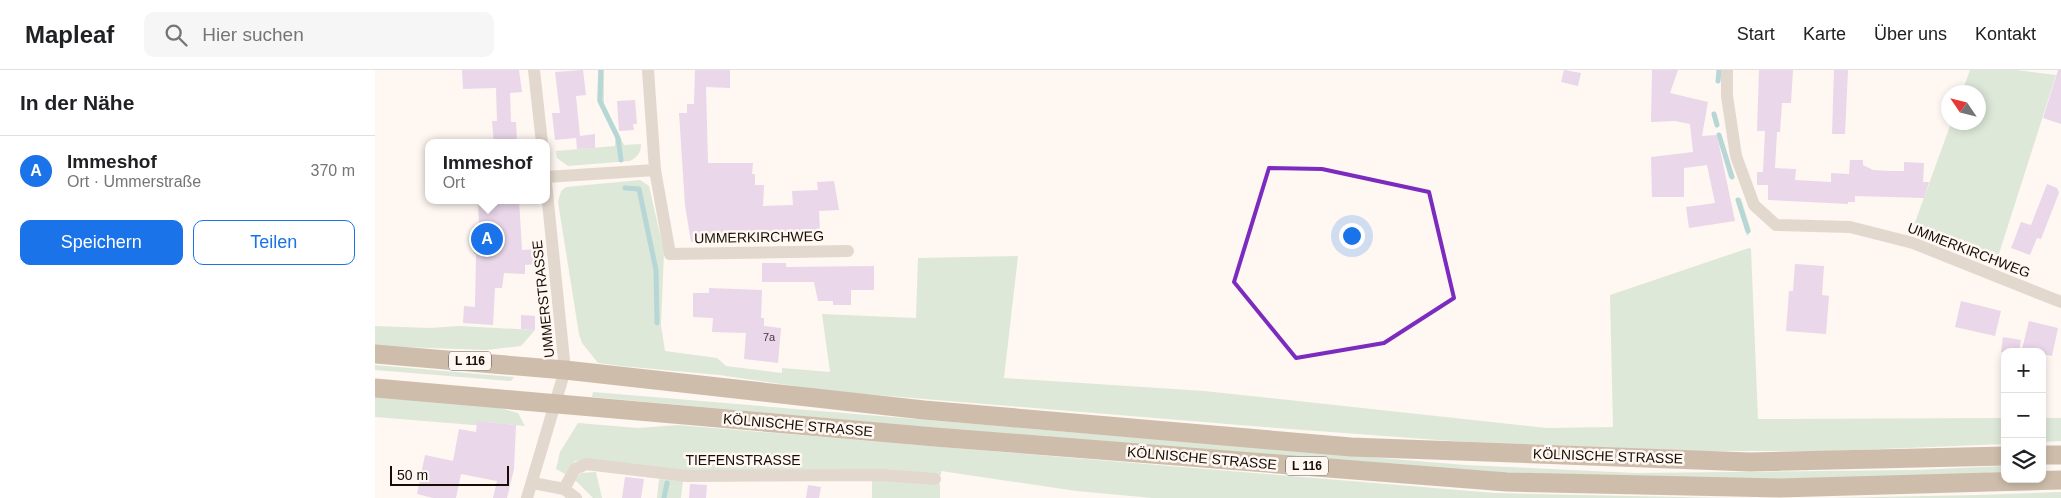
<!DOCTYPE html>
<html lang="de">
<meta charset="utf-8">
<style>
:root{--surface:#fff;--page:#f6f6f6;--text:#202124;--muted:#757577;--line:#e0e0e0;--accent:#1a73e8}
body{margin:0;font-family:Arial,sans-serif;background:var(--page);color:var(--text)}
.controls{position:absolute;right:15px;bottom:15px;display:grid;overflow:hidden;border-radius:10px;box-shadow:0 2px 8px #0003}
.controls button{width:45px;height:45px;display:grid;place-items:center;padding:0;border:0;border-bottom:1px solid var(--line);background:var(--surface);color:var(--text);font:25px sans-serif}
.compass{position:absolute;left:1566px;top:15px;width:45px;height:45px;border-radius:50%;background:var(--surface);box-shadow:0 2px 8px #0003;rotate:305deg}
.scale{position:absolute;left:15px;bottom:12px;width:119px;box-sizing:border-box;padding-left:5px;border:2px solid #170d05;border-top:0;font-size:14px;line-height:18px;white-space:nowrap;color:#170d05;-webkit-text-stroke:4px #fef7f2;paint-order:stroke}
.you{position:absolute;left:976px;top:165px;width:18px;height:18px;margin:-12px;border:4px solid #fff;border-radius:50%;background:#1a73e8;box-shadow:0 0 0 8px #1a73e833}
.badge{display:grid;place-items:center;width:32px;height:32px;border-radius:50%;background:var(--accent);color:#fff;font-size:16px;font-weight:700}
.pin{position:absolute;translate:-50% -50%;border:2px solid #fff;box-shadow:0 1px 5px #0006}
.popup{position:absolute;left:50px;top:69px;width:125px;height:65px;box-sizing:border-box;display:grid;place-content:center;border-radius:10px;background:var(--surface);filter:drop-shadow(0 1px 4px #0005);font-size:16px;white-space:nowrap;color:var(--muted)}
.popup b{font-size:19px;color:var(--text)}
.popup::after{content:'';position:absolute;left:50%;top:100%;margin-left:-10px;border:10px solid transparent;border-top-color:var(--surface)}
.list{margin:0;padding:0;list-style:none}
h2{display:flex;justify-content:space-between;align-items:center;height:65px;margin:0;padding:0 20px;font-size:21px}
h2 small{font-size:16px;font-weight:400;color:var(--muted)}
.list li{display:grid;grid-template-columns:32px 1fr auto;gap:15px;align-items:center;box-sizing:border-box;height:70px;padding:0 20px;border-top:1px solid var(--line)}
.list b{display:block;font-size:19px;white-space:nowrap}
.list p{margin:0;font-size:16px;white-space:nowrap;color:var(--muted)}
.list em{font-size:16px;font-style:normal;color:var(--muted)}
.actions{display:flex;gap:10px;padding:15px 20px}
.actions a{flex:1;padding:11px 0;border:1px solid var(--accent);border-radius:10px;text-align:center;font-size:18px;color:var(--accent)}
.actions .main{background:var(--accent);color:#fff}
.icon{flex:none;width:28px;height:28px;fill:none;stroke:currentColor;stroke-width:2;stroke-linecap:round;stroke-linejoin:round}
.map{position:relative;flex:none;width:1686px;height:428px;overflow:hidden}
header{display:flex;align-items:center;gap:30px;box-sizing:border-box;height:70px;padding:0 25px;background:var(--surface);border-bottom:1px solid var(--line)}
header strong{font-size:24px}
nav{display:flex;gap:28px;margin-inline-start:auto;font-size:18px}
.search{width:350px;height:45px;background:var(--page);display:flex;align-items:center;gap:12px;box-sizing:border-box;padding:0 18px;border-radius:10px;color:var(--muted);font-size:19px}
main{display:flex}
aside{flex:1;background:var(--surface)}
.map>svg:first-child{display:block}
.green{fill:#b8d4ba}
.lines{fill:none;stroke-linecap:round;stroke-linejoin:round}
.stream{stroke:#63adb4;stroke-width:5}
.building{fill:#d3afdd}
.street{stroke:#c4b29f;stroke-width:12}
.primary{stroke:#967754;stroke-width:19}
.marked{fill:none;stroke:#7b2cbf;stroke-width:4;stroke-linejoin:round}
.labels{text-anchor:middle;stroke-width:5;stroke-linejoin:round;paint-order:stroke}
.number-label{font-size:11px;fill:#46363b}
.shield{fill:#fef7f2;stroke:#5c534c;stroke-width:1}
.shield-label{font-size:12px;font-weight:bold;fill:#170d05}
.street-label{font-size:14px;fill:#170d05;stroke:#fef7f2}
</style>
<header>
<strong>Mapleaf</strong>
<div class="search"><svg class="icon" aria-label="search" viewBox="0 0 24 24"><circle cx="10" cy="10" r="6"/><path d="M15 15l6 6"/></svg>Hier suchen</div>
<nav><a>Start</a><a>Karte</a><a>Über uns</a><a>Kontakt</a></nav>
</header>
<main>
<aside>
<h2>In der Nähe<small></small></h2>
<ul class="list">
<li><span class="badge">A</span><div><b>Immeshof</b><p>Ort · Ummerstraße</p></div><em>370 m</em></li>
</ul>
<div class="actions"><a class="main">Speichern</a><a>Teilen</a></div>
</aside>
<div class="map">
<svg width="1686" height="428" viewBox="0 0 1686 428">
<rect width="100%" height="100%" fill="#fef7f2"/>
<!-- green -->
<path class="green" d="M 223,0 L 229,0 L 229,34 L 249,75 L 266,74 C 266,83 262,87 255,91 L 193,96 L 182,88 L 181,81 L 240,76 L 240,67 L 222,31 Z
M 1595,0 L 1641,0 L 1681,5 L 1622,190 L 1538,158 L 1576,53 L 1604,52 L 1604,22 L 1587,22 Z
M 1346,64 L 1359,107 L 1354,108 L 1342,65 Z
M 265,110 L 274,116 L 289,182 L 286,255 L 290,281 L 342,288 L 351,296 L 407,303 L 407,298 L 455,302 L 447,244 L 541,248 L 543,188 L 643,186 L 629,308 L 829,321 L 1172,358 L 1238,357 L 1235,225 L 1374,178 L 1376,179 L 1383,349 L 1630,348 L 1630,374 L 1456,381 L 1320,381 L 1077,371 L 889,357 L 453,321 L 344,305 L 246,296 L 223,293 L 207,273 L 204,264 L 183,132 L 186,121 L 191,117 Z
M 1366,128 L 1376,161 L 1372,166 L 1361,129 Z
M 0,256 L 55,258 L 84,256 L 160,260 L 146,276 L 111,280 L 0,276 Z
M 0,295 L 139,307 L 136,311 L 0,300 Z
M 218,322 L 1090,395 L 1260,403 L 1542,400 L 1630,396 L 1630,402 L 1547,406 L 1401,410 L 1086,402 L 719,372 L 217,327 Z
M 0,327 L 121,337 L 143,343 L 150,356 L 111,352 L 111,356 L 0,347 Z
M 1667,348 L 1686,348 L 1686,371 L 1667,372 Z
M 203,353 L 263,358 L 303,355 L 1119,423 L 1350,428 L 778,428 L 701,421 L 566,401 L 566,405 C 481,396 395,404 310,401 C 273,400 237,389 200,391 L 190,404 L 181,399 L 185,382 Z
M 221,402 L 227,428 L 218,428 L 200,410 L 206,403 Z
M 284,409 L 308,411 L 306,428 L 282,428 Z
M 497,409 L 524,410 L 565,414 L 565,428 L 497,428 Z
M 1686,422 L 1686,428 L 1455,428 L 1603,425 Z"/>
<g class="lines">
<!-- stream -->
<path class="stream" d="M 226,0 L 225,31 L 243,68 L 246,90
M 1343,11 L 1344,0
M 1339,44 L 1342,55
M 1344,65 L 1357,107
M 250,118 L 264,119 L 281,200 L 282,253
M 1363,130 L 1373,161
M 289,428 L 292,413"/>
</g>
<!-- building -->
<path class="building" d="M 87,0 L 144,0 L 147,22 L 135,23 L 136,52 L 141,52 L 142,71 L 119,73 L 117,51 L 122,51 L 121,18 L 88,19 Z
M 208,0 L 211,25 L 201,26 L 205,66 L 220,64 L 220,78 L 202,79 L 201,68 L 180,70 L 177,43 L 185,43 L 180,2 Z
M 320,0 L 355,0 L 355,18 L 331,17 L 333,93 L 378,93 L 377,104 L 380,104 L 380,115 L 389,115 L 388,136 L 418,135 L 417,121 L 443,120 L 442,112 L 459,111 L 464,140 L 444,141 L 445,161 L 404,162 L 404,169 L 371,170 L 339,168 L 339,171 L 316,172 L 310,135 L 304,43 L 312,43 L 312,34 L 319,34 Z
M 1189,0 L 1206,3 L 1203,16 L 1186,12 Z
M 1277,0 L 1303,0 L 1295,23 L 1333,32 L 1327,66 L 1342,65 L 1360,151 L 1314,158 L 1311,137 L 1340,133 L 1332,95 L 1309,98 L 1309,127 L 1277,127 L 1276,87 L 1318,82 L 1315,54 L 1300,51 L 1276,52 Z
M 1384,0 L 1418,0 L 1416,33 L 1407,33 L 1405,62 L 1402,62 L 1400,98 L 1421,99 L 1420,110 L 1456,112 L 1456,103 L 1474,104 L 1475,90 L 1488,90 L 1488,95 L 1498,100 L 1515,101 L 1529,101 L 1529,92 L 1549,93 L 1548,112 L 1554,112 L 1549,128 L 1480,126 L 1480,132 L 1473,132 L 1473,134 L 1393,130 L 1393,115 L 1382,115 L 1382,102 L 1388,102 L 1390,61 L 1382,61 Z
M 1459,0 L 1473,0 L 1470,64 L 1457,64 Z
M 1683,0 L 1686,0 L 1686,54 L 1668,48 Z
M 260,30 L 262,54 L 258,54 L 259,60 L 244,61 L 242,31 Z
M 1672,114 L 1682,118 L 1684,123 L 1666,169 L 1662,168 L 1655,185 L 1636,178 L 1646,152 L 1656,155 Z
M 103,130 L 144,130 L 147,180 L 160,179 L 161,194 L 150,195 L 150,204 L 129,203 L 127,218 L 120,218 L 118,255 L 88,253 L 89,236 L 100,237 L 101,184 L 99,184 L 98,156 L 104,156 Z
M 387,193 L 411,193 L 411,197 L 499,196 L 499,220 L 476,220 L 476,235 L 458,235 L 458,231 L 443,231 L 439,212 L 387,212 Z
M 1420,194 L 1449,196 L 1447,225 L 1454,226 L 1451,264 L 1411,261 L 1414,221 L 1418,221 Z
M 334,218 L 387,220 L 386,248 L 389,248 L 389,256 L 406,258 L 403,293 L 369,289 L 371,263 L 337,262 L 338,248 L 318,247 L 318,223 L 334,223 Z
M 1586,231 L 1626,241 L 1620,266 L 1580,257 Z
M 146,245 L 160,246 L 160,260 L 146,259 Z
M 1654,251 L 1683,258 L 1677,286 L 1667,284 L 1667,282 L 1647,279 Z
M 1628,267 L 1646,270 L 1644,282 L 1626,282 Z
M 102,351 L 141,355 L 139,399 L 132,428 L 118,428 L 122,411 L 86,404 L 81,428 L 58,428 L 42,424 L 50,385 L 78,391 L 84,359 L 101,362 Z
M 250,407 L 269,409 L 266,428 L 247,428 Z
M 315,414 L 332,415 L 331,428 L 314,428 Z
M 433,415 L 446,417 L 444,428 L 431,428 Z"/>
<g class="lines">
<!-- street -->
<path class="street" d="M 159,0 L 167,73
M 1352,0 L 1352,26 L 1361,86 L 1379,135 L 1401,155 L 1475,157 L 1538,173 L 1686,232
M 280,100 L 295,184 L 473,181
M 171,107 L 280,100 L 273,0
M 158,413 L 189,419 L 201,428
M 189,419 L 200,399 L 211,394 L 312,406 L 507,405 L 560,409
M 152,428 L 190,300 L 171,113"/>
<!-- primary -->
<path class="primary" d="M 0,284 L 190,300 L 549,340 L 976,377 L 1375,392 L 1630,386
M 0,318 L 560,367 L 1132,412 L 1405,418 L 1686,410
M 1667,385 L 1686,385"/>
</g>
<!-- marked area -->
<path d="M0 0H1686V428H0ZM 894,98 L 947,99 L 1054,122 L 1079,228 L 1009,273 L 921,288 L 859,212 Z" fill="#fef7f2" fill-opacity=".55" fill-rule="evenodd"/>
<path class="marked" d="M 894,98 L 947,99 L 1054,122 L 1079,228 L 1009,273 L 921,288 L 859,212 Z"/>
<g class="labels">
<!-- number labels -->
<g class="number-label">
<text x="394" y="271">7a</text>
</g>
<!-- shield labels -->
<g class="shield">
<rect x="74" y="281.5" width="42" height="19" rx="4"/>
<rect x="911" y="386.5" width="42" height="19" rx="4"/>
</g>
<g class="shield-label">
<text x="95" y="295">L 116</text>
<text x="932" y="400">L 116</text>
</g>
<!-- street labels -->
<g class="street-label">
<text transform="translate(384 167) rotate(-1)" y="5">UMMERKIRCHWEG</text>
<text transform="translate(1594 180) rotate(21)" y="5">UMMERKIRCHWEG</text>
<text transform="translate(168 229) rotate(-96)" y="5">UMMERSTRASSE</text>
<text transform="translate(423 355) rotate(5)" y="5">KÖLNISCHE STRASSE</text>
<text transform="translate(1233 386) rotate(2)" y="5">KÖLNISCHE STRASSE</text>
<text transform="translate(827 388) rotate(5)" y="5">KÖLNISCHE STRASSE</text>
<text x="368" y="395">TIEFENSTRASSE</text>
</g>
</g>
</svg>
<div class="controls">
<button>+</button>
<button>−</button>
<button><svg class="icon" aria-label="layers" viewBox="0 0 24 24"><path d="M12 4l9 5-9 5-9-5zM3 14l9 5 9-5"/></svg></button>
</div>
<svg class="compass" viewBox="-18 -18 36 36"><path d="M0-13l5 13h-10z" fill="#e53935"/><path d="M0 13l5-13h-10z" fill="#757577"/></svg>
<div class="scale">50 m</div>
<div class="you"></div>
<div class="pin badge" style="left:112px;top:169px">A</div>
<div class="popup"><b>Immeshof</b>Ort</div>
</div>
</main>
